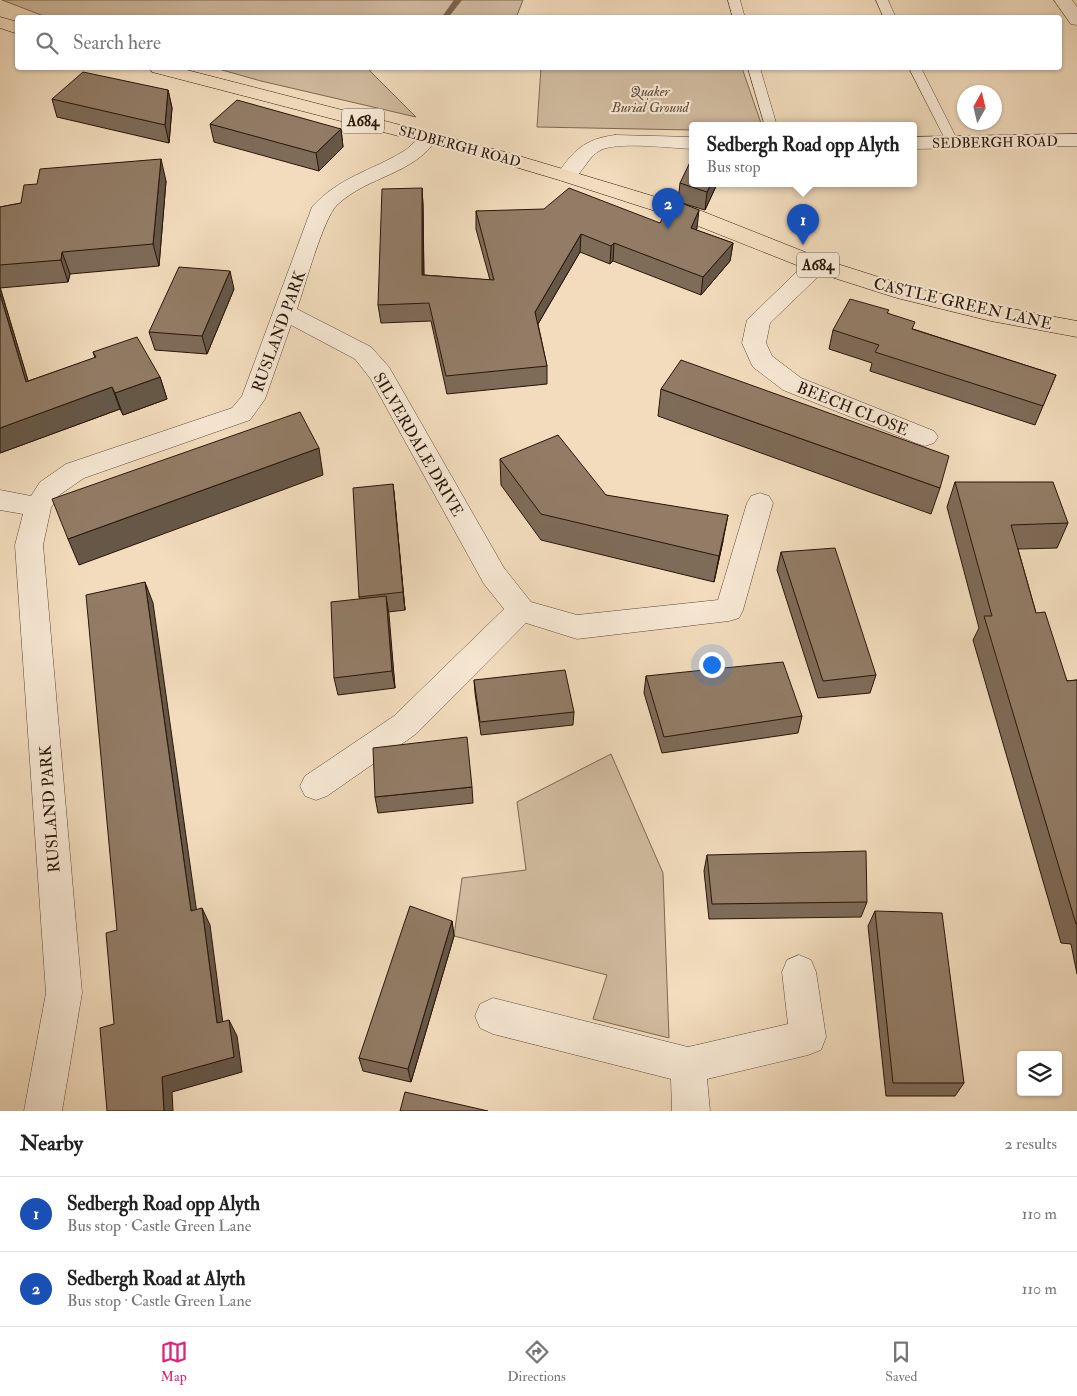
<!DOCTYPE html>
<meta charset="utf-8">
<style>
:root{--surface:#fff;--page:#f6f6f6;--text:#222;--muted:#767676;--line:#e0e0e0;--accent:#db2777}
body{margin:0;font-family:"IM FELL Double Pica",serif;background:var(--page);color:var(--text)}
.controls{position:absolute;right:15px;bottom:15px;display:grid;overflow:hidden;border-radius:5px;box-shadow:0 1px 4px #0004}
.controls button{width:45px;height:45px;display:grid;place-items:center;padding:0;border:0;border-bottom:1px solid var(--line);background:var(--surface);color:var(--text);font:25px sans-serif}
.compass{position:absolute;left:957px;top:85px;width:45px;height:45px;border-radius:50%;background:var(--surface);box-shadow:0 1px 4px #0004;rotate:8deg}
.you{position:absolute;left:711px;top:664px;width:18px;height:18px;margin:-12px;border:4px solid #fff;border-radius:50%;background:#1a73e8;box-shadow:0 0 0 8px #1a73e833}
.badge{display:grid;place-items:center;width:32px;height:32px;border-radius:50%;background:var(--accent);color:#fff;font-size:16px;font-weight:700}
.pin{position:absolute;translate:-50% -41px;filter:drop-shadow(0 1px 2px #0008)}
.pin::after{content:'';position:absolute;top:26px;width:18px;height:15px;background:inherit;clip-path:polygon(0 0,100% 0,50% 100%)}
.popup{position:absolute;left:689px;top:122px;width:228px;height:65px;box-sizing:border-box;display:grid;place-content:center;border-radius:5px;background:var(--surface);filter:drop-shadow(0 1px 4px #0005);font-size:16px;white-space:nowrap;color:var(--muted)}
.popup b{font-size:19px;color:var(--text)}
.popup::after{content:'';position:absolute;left:50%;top:100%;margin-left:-10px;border:10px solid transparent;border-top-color:var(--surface)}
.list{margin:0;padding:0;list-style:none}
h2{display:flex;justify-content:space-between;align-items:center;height:65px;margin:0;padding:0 20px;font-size:21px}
h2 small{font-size:16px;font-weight:400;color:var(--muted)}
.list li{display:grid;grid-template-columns:32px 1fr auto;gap:15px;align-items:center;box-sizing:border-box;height:75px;padding:0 20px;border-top:1px solid var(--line)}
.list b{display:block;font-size:19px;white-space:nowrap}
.list p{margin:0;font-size:16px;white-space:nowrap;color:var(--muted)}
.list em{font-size:16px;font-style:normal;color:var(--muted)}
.icon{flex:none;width:28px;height:28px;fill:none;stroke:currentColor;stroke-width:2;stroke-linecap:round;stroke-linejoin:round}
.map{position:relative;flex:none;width:1077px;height:1111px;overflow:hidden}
.search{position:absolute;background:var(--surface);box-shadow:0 1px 4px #0004;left:15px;right:15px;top:15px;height:55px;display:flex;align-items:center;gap:12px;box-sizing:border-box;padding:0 18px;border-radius:5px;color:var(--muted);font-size:19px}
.sheet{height:215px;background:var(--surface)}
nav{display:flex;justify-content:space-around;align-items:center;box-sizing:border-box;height:70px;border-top:1px solid var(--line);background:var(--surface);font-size:14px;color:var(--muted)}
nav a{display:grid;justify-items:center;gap:2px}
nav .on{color:var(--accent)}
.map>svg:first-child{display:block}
.green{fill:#d0ba9e;stroke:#7c6853}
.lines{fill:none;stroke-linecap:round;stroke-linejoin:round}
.stream{fill:#79644f;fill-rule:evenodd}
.service-casing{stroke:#5b4735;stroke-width:1}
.minor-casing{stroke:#5b4735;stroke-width:1}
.trunk-casing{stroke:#291508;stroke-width:1}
.service{fill:#f7e8d4;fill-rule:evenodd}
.minor{fill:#f7e8d4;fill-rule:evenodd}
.trunk{fill:#f2dcbd;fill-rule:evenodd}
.wall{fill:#7e6b58;stroke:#291508}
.shaded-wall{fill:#665747;stroke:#291508}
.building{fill:#927c66;stroke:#291508}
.labels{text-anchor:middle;stroke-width:4.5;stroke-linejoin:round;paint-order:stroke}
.far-park-label{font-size:14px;font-style:italic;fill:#5b4735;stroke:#f7e8d4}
.far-street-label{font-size:14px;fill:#291508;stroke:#f7e8d4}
.shield{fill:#f7e8d4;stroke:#675445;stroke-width:1}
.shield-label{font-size:15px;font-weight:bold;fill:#291508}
.street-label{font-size:16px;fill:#291508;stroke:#f7e8d4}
</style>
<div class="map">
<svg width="1077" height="1111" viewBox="0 0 1077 1111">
<rect width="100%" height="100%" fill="#f2dcbd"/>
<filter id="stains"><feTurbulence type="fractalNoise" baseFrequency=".004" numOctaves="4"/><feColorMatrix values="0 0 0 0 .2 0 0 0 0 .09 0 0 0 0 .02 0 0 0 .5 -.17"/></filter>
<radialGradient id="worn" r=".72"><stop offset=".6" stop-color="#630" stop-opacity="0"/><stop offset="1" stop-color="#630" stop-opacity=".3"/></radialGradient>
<!-- green -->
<path class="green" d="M 2,0 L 523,0 L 516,18 L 49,18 Z
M 215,68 L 386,68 L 369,70 L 416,117 L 261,81 Z
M 541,68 L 742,68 L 762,126 L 693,126 L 693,130 L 537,127 Z
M 611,754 L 663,873 L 669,1038 L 593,1019 L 607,975 L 454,936 L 462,878 L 526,870 L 517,802 Z"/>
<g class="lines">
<!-- stream -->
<path class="stream" d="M 454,0 L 462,0 L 448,18 L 441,18 Z"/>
<!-- service casing -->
<g class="service-casing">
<path id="service" d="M 728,0 L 740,0 L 745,18 L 733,18 Z
M 876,0 L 888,0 L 896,18 L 884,18 Z
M 748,68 L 760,68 L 777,126 L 765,126 Z
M 909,68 L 921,68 L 959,143 L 958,146 L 948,146 L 947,143 Z"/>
</g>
<!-- minor casing -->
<g class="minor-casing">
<path id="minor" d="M 1054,0 L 1072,0 L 1077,7 L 1077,25 L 1071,24 Z
M 428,132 L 435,134 L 438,138 C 412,176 369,175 337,205 C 323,219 305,286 297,309 L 371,347 L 389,367 L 504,568 L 531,602 L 577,615 L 718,600 L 747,503 L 751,496 L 760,493 L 769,496 L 773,503 L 743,610 L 739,618 L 729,621 L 577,639 L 526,623 L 416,734 L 327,796 L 316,800 L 305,796 L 300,786 L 305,776 L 394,716 L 504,609 L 484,584 L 370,378 L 355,359 L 291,325 L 265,399 L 250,420 L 84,478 L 58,496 L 51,508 L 43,545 L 82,993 L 62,1111 L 24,1111 L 46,993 L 15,545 L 23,514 L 0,510 L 0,490 L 31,496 L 40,482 L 66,464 L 232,408 L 242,396 L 312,207 C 339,177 371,171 404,151 C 414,145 417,135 428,132 Z
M 1077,134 L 1077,146 L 913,149 L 913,137 Z
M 615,135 L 693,137 L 693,149 C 670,148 623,142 603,149 C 583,157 582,186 559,180 L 556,176 C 573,151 584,139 615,135 Z
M 817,258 L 825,260 L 828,265 L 825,270 L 770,323 L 766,343 L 772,356 L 801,378 L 934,431 L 938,437 L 934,443 L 925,446 L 916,443 L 783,390 L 753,367 L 750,361 L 742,343 L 747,320 L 809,260 Z
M 799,955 L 811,960 L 816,972 L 826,1037 L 821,1050 L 808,1055 L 707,1079 L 710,1111 L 672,1111 L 671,1079 L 493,1034 L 480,1028 L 475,1016 L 480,1004 L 493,998 L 688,1047 L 788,1024 L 782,972 L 787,960 Z"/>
</g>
<!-- trunk casing -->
<g class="trunk-casing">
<path id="trunk" d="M 0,17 L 18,22 L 18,34 L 0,28 Z
M 150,68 L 179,68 L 509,153 L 573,172 L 699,210 L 825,260 L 910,287 L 991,305 L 1077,321 L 1077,337 L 991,321 L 897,298 L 809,270 L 683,220 L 559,180 L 495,161 L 152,72 Z"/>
</g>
<!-- service -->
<use href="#service" class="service"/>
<!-- minor -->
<use href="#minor" class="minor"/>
<!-- trunk -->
<use href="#trunk" class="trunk"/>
</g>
<!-- wall -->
<path class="wall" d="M 168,90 L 172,108 L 169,143 L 57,117 L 52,99 Z
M 210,124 L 341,129 L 343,147 L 319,171 L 214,142 Z
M 166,181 L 159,266 L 70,274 L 68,282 L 0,288 L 28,381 L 95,358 L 93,352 L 160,377 L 167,399 L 123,415 L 120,409 L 0,453 L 0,207 L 21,203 L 37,184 Z
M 680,183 L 717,184 L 705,210 L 678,202 Z
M 422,188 L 423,206 L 424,275 L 490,280 L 476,229 L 476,211 L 660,223 L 697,228 L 696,230 L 733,243 L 730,261 L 701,295 L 613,261 L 610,264 L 580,252 L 538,324 L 547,366 L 547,384 L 447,394 L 431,321 L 381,323 L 378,305 Z
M 234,289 L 207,354 L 155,350 L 149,332 Z
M 888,313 L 913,329 L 1056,375 L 1035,425 L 870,371 L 872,363 L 829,349 L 833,330 Z
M 661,389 L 940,488 L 931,514 L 658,416 Z
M 500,459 L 606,495 L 723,541 L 714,582 L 541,540 L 501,485 Z
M 955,482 L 1068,523 L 1057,548 L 1018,549 L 1036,613 L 1067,681 L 1077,680 L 1077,974 L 1071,944 L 1061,943 L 973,640 L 979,628 L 947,507 Z
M 393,484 L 405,610 L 388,612 L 395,688 L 338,695 L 334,678 L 360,599 L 359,597 Z
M 781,552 L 876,675 L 870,693 L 818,698 L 777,570 Z
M 646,676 L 802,716 L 798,733 L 662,753 L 644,693 Z
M 474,680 L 574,712 L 573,725 L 481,735 L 475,693 Z
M 472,787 L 473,803 L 378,813 L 375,797 Z
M 707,855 L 867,902 L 861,917 L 709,919 L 704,871 Z
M 875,911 L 964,1083 L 955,1096 L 886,1096 L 868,926 Z
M 452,921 L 454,936 L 411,1082 L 363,1071 L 359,1058 Z"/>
<!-- shaded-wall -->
<path class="shaded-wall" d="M 168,90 L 172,108 L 169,143 L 165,125 Z
M 341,129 L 343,147 L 319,171 L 316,153 Z
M 161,159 L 166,181 L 159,266 L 153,244 Z
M 711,184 L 717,184 L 705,210 L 707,192 Z
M 422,188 L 423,206 L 424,292 L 422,275 Z
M 699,210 L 697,228 L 689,246 L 691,228 Z
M 581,234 L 580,252 L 535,329 L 535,312 Z
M 614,243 L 613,261 L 610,264 L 611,246 Z
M 733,243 L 730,261 L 701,295 L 703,277 Z
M 62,252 L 70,274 L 68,282 L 61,260 Z
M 230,271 L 234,289 L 207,354 L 202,336 Z
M 0,287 L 35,404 L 26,382 L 0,294 Z
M 160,377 L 167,399 L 123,415 L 115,393 Z
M 112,387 L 120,409 L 0,453 L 0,428 Z
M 319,448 L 323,475 L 79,565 L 68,539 Z
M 393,484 L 395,502 L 405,610 L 403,592 Z
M 728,515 L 723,541 L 714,582 L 719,556 Z
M 145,582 L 153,603 L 199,928 L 191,911 Z
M 386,596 L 389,614 L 395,688 L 392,671 Z
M 202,908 L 210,925 L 225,1039 L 217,1023 Z
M 452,921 L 454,936 L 411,1082 L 408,1069 Z
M 229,1020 L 237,1036 L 242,1072 L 172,1092 L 173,1111 L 164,1111 L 162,1077 Z"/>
<!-- building -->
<path class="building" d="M 83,72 L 168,90 L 165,125 L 52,99 Z
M 237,100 L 341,129 L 316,153 L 210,124 Z
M 693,156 L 693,184 L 711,184 L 707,192 L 680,183 Z
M 161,159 L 153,244 L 62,252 L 61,260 L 0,265 L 0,207 L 21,203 L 24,185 L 37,184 L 40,169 Z
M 422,188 L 422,275 L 494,280 L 476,211 L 544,209 L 569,188 L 660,223 L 672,200 L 684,204 L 699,210 L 691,228 L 733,243 L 703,277 L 614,243 L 611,246 L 581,234 L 535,312 L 547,366 L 446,376 L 429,303 L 378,305 L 382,189 Z
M 179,267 L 230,271 L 202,336 L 149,332 Z
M 0,294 L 26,382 L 96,357 L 93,352 L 137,337 L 160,377 L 115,393 L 112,387 L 0,428 Z
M 850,299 L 889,310 L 887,313 L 915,322 L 912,329 L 1056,375 L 1043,406 L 875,352 L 879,345 L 833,330 Z
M 681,360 L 949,456 L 940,488 L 661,389 Z
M 300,412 L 319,448 L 68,539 L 52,499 Z
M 558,435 L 606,495 L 728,515 L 719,556 L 541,514 L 500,459 Z
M 955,482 L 1053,482 L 1068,523 L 1011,525 L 1036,613 L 1045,612 L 1067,681 L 1077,680 L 1077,924 L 1076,924 L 984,616 L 992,616 Z
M 393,484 L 403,592 L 359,597 L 353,488 Z
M 835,548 L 876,675 L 823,681 L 781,552 Z
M 145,582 L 191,911 L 202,908 L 217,1023 L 229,1020 L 234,1057 L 162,1077 L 164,1111 L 107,1111 L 100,1028 L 114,1024 L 106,933 L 117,930 L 86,595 Z
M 386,596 L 392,671 L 334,678 L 331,602 Z
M 783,662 L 802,716 L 664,737 L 646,676 Z
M 565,670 L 574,712 L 480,722 L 474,680 Z
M 467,737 L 472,787 L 375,797 L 373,748 Z
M 866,851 L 867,902 L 712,904 L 707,855 Z
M 410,906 L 452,921 L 408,1069 L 359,1058 Z
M 875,911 L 942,913 L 964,1083 L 893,1083 Z
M 405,1092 L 488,1111 L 400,1111 Z"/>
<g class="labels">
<!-- far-park labels -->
<g class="far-park-label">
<text x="650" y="96">Quaker<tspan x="650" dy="16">Burial Ground</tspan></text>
</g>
<!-- far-street labels -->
<g class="far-street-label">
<text transform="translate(995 142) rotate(-1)" y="5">SEDBERGH ROAD</text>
<text transform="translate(460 146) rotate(15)" y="5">SEDBERGH ROAD</text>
</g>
<!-- shield labels -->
<g class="shield">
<rect x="342" y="108.5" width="42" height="25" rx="4"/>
<rect x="797" y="252.5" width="42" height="25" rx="4"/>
</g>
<g class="shield-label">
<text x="363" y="126">A684</text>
<text x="818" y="270">A684</text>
</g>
<!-- street labels -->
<g class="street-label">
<text transform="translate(963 303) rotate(13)" y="6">CASTLE GREEN LANE</text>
<text transform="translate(278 331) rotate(-70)" y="6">RUSLAND PARK</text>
<text transform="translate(853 408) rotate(22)" y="6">BEECH CLOSE</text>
<text transform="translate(419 444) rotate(60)" y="6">SILVERDALE DRIVE</text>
<text transform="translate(49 809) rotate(-94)" y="6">RUSLAND PARK</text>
</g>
</g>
<rect width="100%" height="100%" filter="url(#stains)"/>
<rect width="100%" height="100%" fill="url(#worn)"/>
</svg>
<div class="controls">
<button><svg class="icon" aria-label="layers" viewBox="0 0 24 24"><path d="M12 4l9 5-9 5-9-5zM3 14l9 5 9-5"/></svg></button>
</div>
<svg class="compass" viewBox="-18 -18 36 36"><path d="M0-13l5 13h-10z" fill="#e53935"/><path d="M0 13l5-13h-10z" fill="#767676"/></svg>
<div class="you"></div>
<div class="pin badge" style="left:803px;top:245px;background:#1a4fb4">1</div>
<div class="popup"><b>Sedbergh Road opp Alyth</b>Bus stop</div>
<div class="pin badge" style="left:668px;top:229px;background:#1a4fb4">2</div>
<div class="search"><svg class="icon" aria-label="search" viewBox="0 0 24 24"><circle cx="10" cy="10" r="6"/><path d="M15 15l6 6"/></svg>Search here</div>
</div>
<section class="sheet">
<h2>Nearby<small>2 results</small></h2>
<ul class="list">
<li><span class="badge" style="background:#1a4fb4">1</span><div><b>Sedbergh Road opp Alyth</b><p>Bus stop · Castle Green Lane</p></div><em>110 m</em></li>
<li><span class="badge" style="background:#1a4fb4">2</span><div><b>Sedbergh Road at Alyth</b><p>Bus stop · Castle Green Lane</p></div><em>110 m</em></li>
</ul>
</section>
<nav>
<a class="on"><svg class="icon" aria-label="map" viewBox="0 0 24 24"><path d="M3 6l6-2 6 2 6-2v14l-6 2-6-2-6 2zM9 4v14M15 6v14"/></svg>Map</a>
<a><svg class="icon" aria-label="directions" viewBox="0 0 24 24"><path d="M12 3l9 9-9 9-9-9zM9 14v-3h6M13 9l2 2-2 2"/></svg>Directions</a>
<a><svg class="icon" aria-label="saved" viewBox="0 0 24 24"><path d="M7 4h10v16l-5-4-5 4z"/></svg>Saved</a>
</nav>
